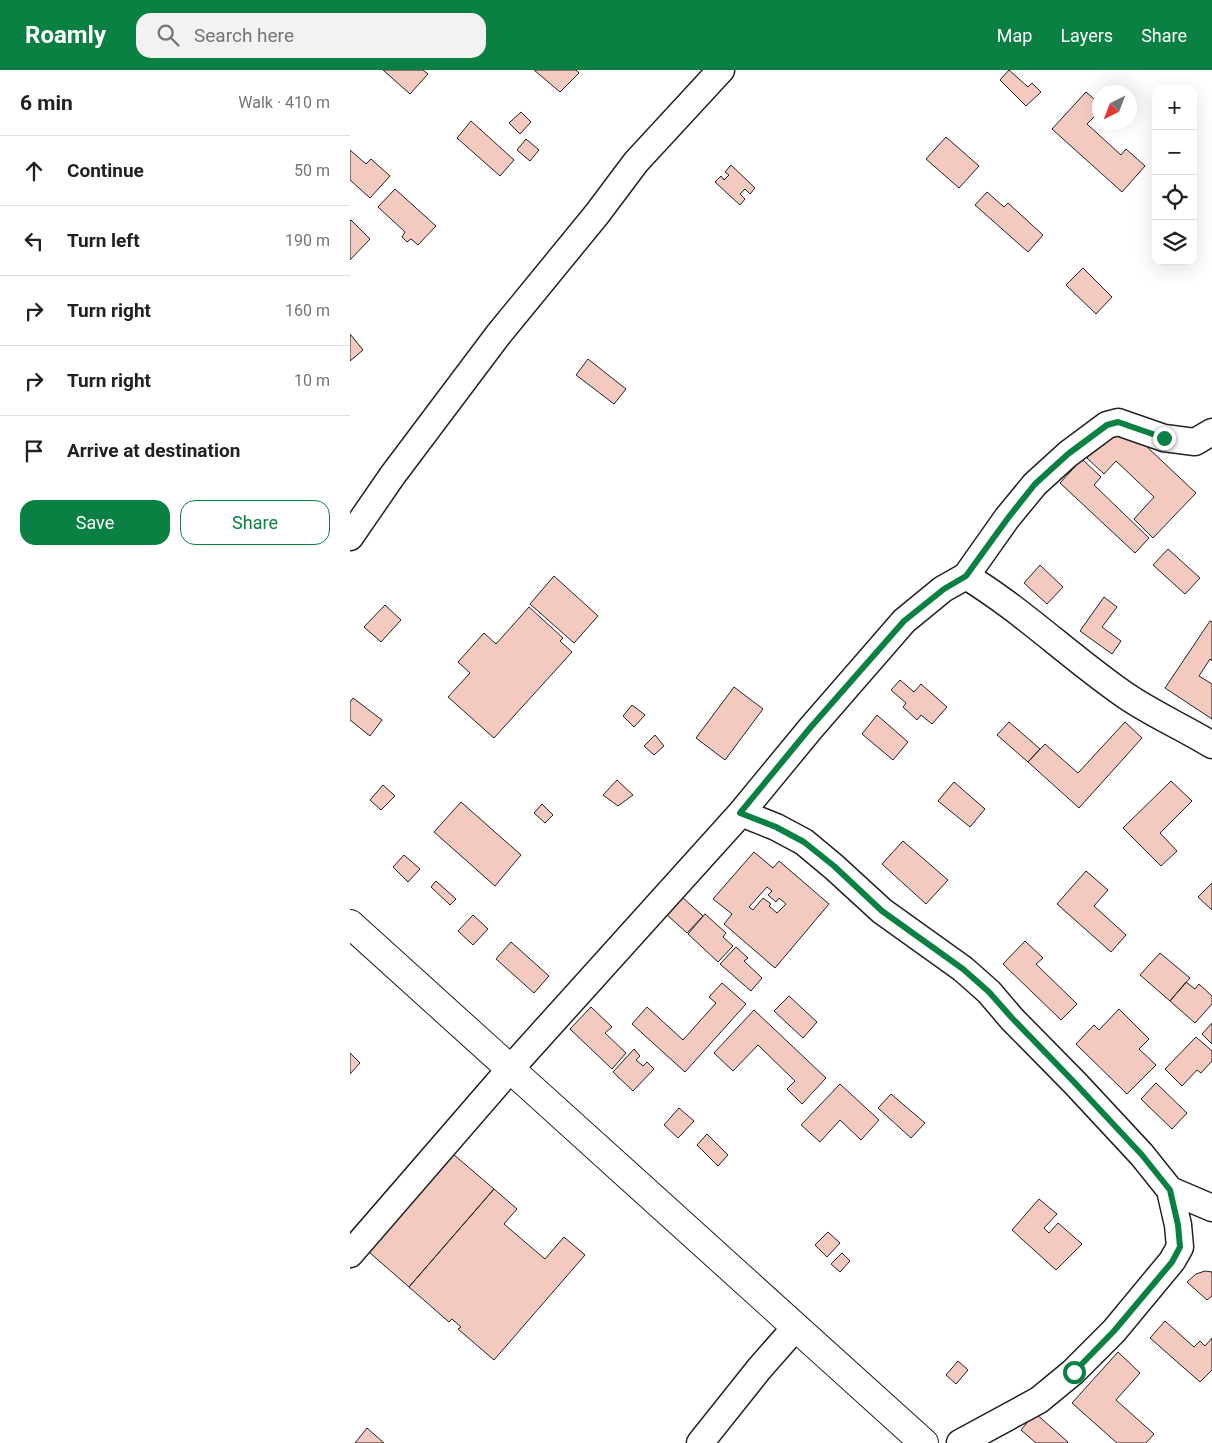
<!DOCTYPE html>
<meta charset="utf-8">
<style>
:root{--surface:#fff;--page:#f2f2f2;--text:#202124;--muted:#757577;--line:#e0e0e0;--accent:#0b8043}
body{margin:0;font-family:Roboto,sans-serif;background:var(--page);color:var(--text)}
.controls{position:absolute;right:15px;top:15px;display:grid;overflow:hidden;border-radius:10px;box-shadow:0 5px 20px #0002}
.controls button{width:45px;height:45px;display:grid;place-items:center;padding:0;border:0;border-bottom:1px solid var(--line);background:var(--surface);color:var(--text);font:25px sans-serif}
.compass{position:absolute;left:742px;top:15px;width:45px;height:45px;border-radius:50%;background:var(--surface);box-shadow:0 5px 20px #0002;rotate:222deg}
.stop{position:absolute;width:15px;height:15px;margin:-11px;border:4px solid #0b8043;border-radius:50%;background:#fff}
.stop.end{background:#0b8043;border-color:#fff;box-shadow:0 1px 5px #0008}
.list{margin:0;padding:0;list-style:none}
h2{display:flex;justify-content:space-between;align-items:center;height:65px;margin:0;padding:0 20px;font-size:21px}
h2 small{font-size:16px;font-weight:400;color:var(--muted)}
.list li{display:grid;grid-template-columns:32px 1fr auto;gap:15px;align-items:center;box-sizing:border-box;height:70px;padding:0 20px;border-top:1px solid var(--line)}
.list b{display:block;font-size:19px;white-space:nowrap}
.list em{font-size:16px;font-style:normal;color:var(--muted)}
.actions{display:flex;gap:10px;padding:15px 20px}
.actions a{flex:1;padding:11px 0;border:1px solid var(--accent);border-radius:15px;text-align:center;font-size:18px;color:var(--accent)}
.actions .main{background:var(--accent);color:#fff}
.icon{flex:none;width:28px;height:28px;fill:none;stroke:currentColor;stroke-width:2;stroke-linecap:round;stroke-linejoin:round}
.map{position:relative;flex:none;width:862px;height:1373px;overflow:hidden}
header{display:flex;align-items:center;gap:30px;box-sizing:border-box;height:70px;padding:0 25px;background:var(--accent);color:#fff}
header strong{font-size:24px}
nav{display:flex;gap:28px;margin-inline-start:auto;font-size:18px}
.search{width:350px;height:45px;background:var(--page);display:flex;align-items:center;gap:12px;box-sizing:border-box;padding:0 18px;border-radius:15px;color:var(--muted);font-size:19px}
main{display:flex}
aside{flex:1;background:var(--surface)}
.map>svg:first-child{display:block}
.building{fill:#f3c9c0;stroke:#222;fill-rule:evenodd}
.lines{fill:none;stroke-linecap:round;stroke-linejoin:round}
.minor-casing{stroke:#222;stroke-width:29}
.major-casing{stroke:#222;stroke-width:30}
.minor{stroke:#fff;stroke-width:26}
.major{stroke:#fff;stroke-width:28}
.route{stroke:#0b8043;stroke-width:6}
</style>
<header>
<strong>Roamly</strong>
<div class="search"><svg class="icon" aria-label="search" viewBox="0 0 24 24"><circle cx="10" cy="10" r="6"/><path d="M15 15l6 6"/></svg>Search here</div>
<nav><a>Map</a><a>Layers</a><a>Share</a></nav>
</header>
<main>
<aside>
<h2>6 min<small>Walk · 410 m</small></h2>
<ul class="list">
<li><svg class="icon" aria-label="ahead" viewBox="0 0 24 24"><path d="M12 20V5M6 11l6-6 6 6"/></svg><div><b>Continue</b></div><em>50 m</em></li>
<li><svg class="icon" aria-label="left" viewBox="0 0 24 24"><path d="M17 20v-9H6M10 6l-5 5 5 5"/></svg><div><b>Turn left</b></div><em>190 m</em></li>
<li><svg class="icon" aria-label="right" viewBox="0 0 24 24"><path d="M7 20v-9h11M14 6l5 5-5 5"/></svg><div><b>Turn right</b></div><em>160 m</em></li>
<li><svg class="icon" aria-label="right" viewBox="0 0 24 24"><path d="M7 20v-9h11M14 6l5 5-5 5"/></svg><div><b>Turn right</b></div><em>10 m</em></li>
<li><svg class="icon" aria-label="arrive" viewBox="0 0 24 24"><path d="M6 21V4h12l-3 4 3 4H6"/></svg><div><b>Arrive at destination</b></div></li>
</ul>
<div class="actions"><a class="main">Save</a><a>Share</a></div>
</aside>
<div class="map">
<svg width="862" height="1373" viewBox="0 0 862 1373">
<rect width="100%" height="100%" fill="#fff"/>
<!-- building -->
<path class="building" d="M 33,0 L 73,0 L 78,4 L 60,24 Z
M 184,0 L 226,0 L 229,3 L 210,22 Z
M 659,0 L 678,17 L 682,13 L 691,22 L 676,36 L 650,10 Z
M 736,22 L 750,34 L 750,41 L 737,54 L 771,85 L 776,79 L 795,96 L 772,122 L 702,59 Z
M 171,42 L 181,52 L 170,64 L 159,53 Z
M 121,51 L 164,90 L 150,106 L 107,68 Z
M 596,67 L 629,96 L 609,118 L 576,89 Z
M 176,69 L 189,80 L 180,91 L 167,80 Z
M 0,80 L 16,94 L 21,89 L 40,106 L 20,128 L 0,110 Z
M 381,95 L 405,118 L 400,124 L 395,119 L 390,124 L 395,129 L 390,135 L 365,112 L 371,106 L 374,110 L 379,105 L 375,102 Z
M 45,119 L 86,156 L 68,175 L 61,169 L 57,172 L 52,167 L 55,162 L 28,137 Z
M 637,122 L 654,137 L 658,133 L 693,165 L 678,182 L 625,135 Z
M 1,150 L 20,169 L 0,190 L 0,151 Z
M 733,198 L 762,227 L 746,244 L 716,215 Z
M 0,264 L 13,280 L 0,291 Z
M 238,289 L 276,319 L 264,334 L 226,305 Z
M 768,355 L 779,360 L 846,423 L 803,468 L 784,449 L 804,427 L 766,391 L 754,404 L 737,388 Z
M 732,389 L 751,407 L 744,415 L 799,468 L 785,483 L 710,413 Z
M 818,479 L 850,508 L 835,524 L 803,495 Z
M 690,495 L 713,517 L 697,534 L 674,513 Z
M 204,506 L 248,546 L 224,573 L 180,534 Z
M 754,527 L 767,537 L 752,557 L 771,571 L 762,584 L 730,561 Z
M 35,535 L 51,550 L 31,572 L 14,557 Z
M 179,537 L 213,568 L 210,571 L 222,582 L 144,668 L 98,627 L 120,603 L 108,592 L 134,563 L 146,574 Z
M 860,551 L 862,552 L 862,591 L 860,589 L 849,606 L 862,614 L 862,649 L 815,618 Z
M 550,610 L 564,622 L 571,614 L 597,637 L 582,654 L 571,645 L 567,650 L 553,637 L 556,633 L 541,620 Z
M 384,617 L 413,639 L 375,690 L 346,668 Z
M 3,628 L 32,650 L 20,666 L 0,650 L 0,632 Z
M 282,635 L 295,645 L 284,657 L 273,646 Z
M 527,645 L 558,672 L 543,690 L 512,664 Z
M 659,652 L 690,679 L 678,692 L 647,665 Z
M 775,652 L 792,668 L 729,738 L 678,692 L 695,674 L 728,703 Z
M 305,665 L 314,676 L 304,685 L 294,676 Z
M 267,710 L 283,725 L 268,736 L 253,725 Z
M 821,711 L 842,731 L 810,763 L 827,781 L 811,796 L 773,758 Z
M 604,712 L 635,739 L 620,757 L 588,731 Z
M 33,715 L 45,726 L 31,740 L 20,730 Z
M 111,732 L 171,785 L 145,816 L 84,762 Z
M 192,734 L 203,745 L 195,753 L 184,743 Z
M 553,771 L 598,810 L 576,834 L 532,794 Z
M 404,782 L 423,798 L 429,791 L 479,834 L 425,898 L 374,854 L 382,844 L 363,829 ZM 417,817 L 422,821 L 418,825 L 426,832 L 429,828 L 436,834 L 427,843 L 419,836 L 421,834 L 413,828 L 403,840 L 399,837 Z
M 54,785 L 70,799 L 58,812 L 43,797 Z
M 736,801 L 758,820 L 744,836 L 776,865 L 761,882 L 707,834 Z
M 86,811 L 106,829 L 100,835 L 81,817 Z
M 862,813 L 862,840 L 848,827 Z
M 331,826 L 353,846 L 337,863 L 316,844 Z
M 355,844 L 376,863 L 373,867 L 383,876 L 368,892 L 338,864 Z
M 123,845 L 138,859 L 123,875 L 108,861 Z
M 675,871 L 693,888 L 686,894 L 727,934 L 711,950 L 653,894 Z
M 161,872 L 199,906 L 184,923 L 146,889 Z
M 386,877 L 398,888 L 394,891 L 412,908 L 401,921 L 370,894 Z
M 810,883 L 840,908 L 820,931 L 790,905 Z
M 836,912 L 845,919 L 849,914 L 862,926 L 862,934 L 845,953 L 820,931 Z
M 372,913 L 396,934 L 335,1002 L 282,954 L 297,937 L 333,970 L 366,933 L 359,927 Z
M 439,926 L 467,952 L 453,968 L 424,941 Z
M 241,937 L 262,957 L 255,963 L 276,983 L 262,999 L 220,959 Z
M 769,939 L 799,969 L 789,979 L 806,995 L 777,1024 L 726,974 L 744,955 L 749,960 Z
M 404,940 L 476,1008 L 452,1034 L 437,1019 L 445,1011 L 408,975 L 383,1001 L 364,983 Z
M 862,953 L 862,974 L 852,964 Z
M 846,967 L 862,981 L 862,991 L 851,1003 L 847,1000 L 832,1016 L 815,999 Z
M 284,979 L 290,986 L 286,990 L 293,996 L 297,992 L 304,999 L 283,1021 L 263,1002 Z
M 0,983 L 10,993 L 0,1004 Z
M 806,1013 L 837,1043 L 822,1059 L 791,1029 Z
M 490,1014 L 529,1050 L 511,1070 L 490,1050 L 470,1072 L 451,1055 Z
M 541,1024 L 575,1053 L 561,1068 L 528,1038 Z
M 329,1038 L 344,1051 L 328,1068 L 314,1055 Z
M 357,1064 L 378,1085 L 368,1096 L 347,1075 Z
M 103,1084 L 144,1119 L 59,1217 L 19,1182 Z
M 144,1119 L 167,1139 L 154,1154 L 195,1189 L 214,1167 L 235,1185 L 144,1290 L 108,1259 L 111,1257 L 102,1249 L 99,1252 L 59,1217 Z
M 689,1129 L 707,1144 L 694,1158 L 699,1163 L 708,1153 L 732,1174 L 706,1200 L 662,1160 Z
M 478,1162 L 490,1173 L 477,1187 L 465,1175 Z
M 492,1183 L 500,1191 L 490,1202 L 481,1194 Z
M 855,1201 L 862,1202 L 862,1226 L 857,1230 L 837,1212 L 846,1204 Z
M 815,1251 L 844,1277 L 850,1271 L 855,1276 L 862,1268 L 862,1300 L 850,1312 L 800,1268 Z
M 768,1282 L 790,1303 L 766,1330 L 804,1364 L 796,1373 L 767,1373 L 722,1333 Z
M 608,1291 L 618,1300 L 606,1314 L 596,1305 Z
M 685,1343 L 718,1372 L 717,1373 L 686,1373 L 671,1360 Z
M 17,1358 L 34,1373 L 5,1373 Z"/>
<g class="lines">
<!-- minor casing -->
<g class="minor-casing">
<path id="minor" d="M 0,467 L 42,406 L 148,265 L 247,144 L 286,92 L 371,0
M 616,506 C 672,540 719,586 772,623 C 800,643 833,657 862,675
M 391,743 L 426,757 L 454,772 L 484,797 L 532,841 L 613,899 L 639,922 L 662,949 L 725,1013 L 792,1085 L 820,1120 L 862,1138
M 0,1184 L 161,998 L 391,743 L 461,658 L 554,551 L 593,519 L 616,506 L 657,448 L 685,414 L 718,384 L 757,355 L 768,352 L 814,368 L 845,372 L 862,362
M 350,1373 L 409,1299 L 445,1258
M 610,1373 L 689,1330 L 723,1302 L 764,1261 L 822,1191 L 830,1177 L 828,1155 L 820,1120"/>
</g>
<!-- major casing -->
<g class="major-casing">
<path id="major" d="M 0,854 C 192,1026 382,1201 574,1373"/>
</g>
<!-- minor -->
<use href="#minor" class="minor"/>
<!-- major -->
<use href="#major" class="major"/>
</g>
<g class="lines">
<!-- route -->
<path class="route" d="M 724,1302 L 764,1261 L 822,1192 L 830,1177 L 828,1155 L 820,1120 L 792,1085 L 724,1012 L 662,948 L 639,922 L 613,899 L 532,841 L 484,796 L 454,772 L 426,757 L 390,743 L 460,658 L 554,551 L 594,519 L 616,506 L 658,448 L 685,414 L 718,384 L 757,355 L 768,352 L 814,368"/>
</g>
</svg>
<div class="controls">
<button>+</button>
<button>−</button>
<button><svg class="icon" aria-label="locate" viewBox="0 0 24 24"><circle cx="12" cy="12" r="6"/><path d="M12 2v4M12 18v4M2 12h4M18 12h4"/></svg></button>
<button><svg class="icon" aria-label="layers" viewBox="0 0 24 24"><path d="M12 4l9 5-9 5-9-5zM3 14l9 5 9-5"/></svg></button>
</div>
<svg class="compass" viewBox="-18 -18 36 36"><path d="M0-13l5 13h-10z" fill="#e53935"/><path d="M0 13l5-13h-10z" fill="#757577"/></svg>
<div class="stop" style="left:724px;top:1302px"></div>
<div class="stop end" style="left:814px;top:368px"></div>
</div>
</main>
